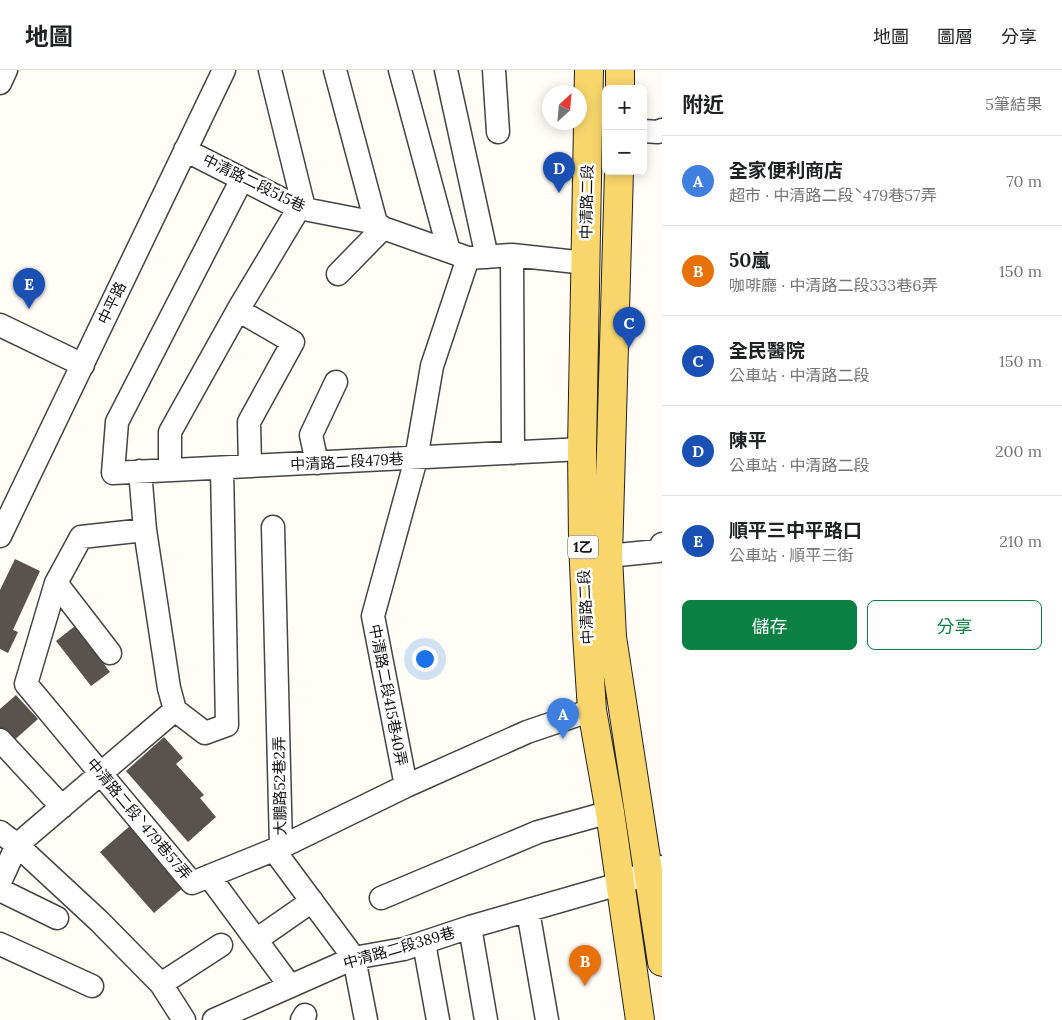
<!DOCTYPE html>
<html lang="zh-TW">
<meta charset="utf-8">
<style>
:root{--surface:#fff;--page:#f2f2f2;--text:#202124;--muted:#757577;--line:#e0e0e0;--accent:#0b8043}
body{margin:0;font-family:Lora,"Noto Sans TC",serif;background:var(--page);color:var(--text)}
.controls{position:absolute;right:15px;top:15px;display:grid;overflow:hidden;border-radius:8px;box-shadow:0 2px 12px #0003}
.controls button{width:45px;height:45px;display:grid;place-items:center;padding:0;border:0;border-bottom:1px solid var(--line);background:var(--surface);color:var(--text);font:25px sans-serif}
.compass{position:absolute;left:542px;top:15px;width:45px;height:45px;border-radius:50%;background:var(--surface);box-shadow:0 2px 12px #0003;rotate:26deg}
.you{position:absolute;left:424px;top:588px;width:18px;height:18px;margin:-12px;border:4px solid #fff;border-radius:50%;background:#1a73e8;box-shadow:0 0 0 8px #1a73e833}
.badge{display:grid;place-items:center;width:32px;height:32px;border-radius:50%;background:var(--accent);color:#fff;font-size:16px;font-weight:700}
.pin{position:absolute;translate:-50% -41px;filter:drop-shadow(0 1px 2px #0008)}
.pin::after{content:'';position:absolute;top:26px;width:18px;height:15px;background:inherit;clip-path:polygon(0 0,100% 0,50% 100%)}
.list{margin:0;padding:0;list-style:none}
h2{display:flex;justify-content:space-between;align-items:center;height:65px;margin:0;padding:0 20px;font-size:21px}
h2 small{font-size:16px;font-weight:400;color:var(--muted)}
.list li{display:grid;grid-template-columns:32px 1fr auto;gap:15px;align-items:center;box-sizing:border-box;height:90px;padding:0 20px;border-top:1px solid var(--line)}
.list b{display:block;font-size:19px;white-space:nowrap}
.list p{margin:0;font-size:16px;white-space:nowrap;color:var(--muted)}
.list em{font-size:16px;font-style:normal;color:var(--muted)}
.actions{display:flex;gap:10px;padding:15px 20px}
.actions a{flex:1;padding:11px 0;border:1px solid var(--accent);border-radius:8px;text-align:center;font-size:18px;color:var(--accent)}
.actions .main{background:var(--accent);color:#fff}
.map{position:relative;flex:none;width:662px;height:950px;overflow:hidden}
header{display:flex;align-items:center;gap:30px;box-sizing:border-box;height:70px;padding:0 25px;background:var(--surface);border-bottom:1px solid var(--line)}
header strong{font-size:24px}
nav{display:flex;gap:28px;margin-inline-start:auto;font-size:18px}
main{display:flex}
aside{flex:1;background:var(--surface)}
.map>svg:first-child{display:block}
.building{fill:#5a524d}
.lines{fill:none;stroke-linecap:round;stroke-linejoin:round}
.minor-casing{stroke:#444;stroke-width:25}
.major-casing{stroke:#222;stroke-width:30}
.minor{stroke:#fff;stroke-width:22}
.major{stroke:#f9d66b;stroke-width:28}
.labels{text-anchor:middle;stroke-width:5;stroke-linejoin:round;paint-order:stroke}
.shield{fill:#fff;stroke:#585858;stroke-width:1}
.shield-label{font-size:14px;font-weight:bold;fill:#111}
.street-label{font-size:15px;fill:#111;stroke:#fff}
</style>
<header>
<strong>地圖</strong>
<nav><a>地圖</a><a>圖層</a><a>分享</a></nav>
</header>
<main>
<div class="map">
<svg width="662" height="950" viewBox="0 0 662 950">
<rect width="100%" height="100%" fill="#fffdf5"/>
<!-- building -->
<path class="building" d="M 15,489 L 40,501 L 13,560 L 18,562 L 8,583 L 0,579 L 0,520 Z
M 75,556 L 110,602 L 91,616 L 56,571 Z
M 16,625 L 38,649 L 11,673 L 0,661 L 0,639 Z
M 164,667 L 183,688 L 176,694 L 204,725 L 200,728 L 216,747 L 188,772 L 126,701 Z
M 131,755 L 185,816 L 154,843 L 100,782 Z"/>
<g class="lines">
<!-- minor casing -->
<g class="minor-casing">
<path id="minor" d="M 270,0 L 304,138
M 335,0 L 376,153
M 400,0 L 449,181
M 446,0 L 487,187
M 494,0 L 498,62
M 0,13 L 6,0
M 643,61 L 658,62 L 662,60
M 185,80 L 299,138 L 376,153 L 383,158 L 468,188 L 512,185 L 586,193
M 242,109 L 117,352 L 113,403 L 582,379
M 512,185 L 513,383
M 338,204 L 383,158
M 238,240 L 293,272 L 249,352 L 250,396
M 0,255 L 83,295
M 317,393 L 311,365 L 336,312
M 170,400 L 170,362 L 238,240 L 299,138
M 140,401 L 145,460 L 169,618 L 175,640
M 273,457 L 281,777 L 279,787 L 354,888 L 366,950
M 145,460 L 81,467 L 56,513 L 26,614 L 192,813 L 281,777 L 406,716 L 527,662 L 592,640
M 0,466 L 224,0
M 608,486 L 658,481 L 662,474
M 56,513 L 110,583
M 175,640 L 205,663 L 227,655 L 222,398
M 0,670 L 62,737
M 406,716 L 373,546 L 416,389 L 432,296 L 468,188
M 0,762 L 17,775 L 99,851 L 161,914
M 209,806 L 290,916
M 0,812 L 17,775 L 175,640
M 0,820 L 57,848
M 381,828 L 538,762 L 610,742
M 528,841 L 547,950
M 470,857 L 486,950
M 256,870 L 312,831
M 424,873 L 438,950
M 0,874 L 92,916
M 184,950 L 161,914 L 221,875
M 214,950 L 354,888 L 404,879 L 470,857 L 619,814 L 662,797
M 302,950 L 305,945"/>
</g>
<!-- major casing -->
<g class="major-casing">
<path id="major" d="M 589,0 L 582,379 L 583,471 L 587,564 L 592,640 L 610,742 L 640,950
M 620,19 L 620,0
M 619,101 L 608,486 L 612,567 L 662,892"/>
</g>
<!-- minor -->
<use href="#minor" class="minor"/>
<!-- major -->
<use href="#major" class="major"/>
</g>
<g class="labels">
<!-- shield labels -->
<rect class="shield" x="568" y="465.5" width="30" height="23" rx="4"/>
<g class="shield-label">
<text x="583" y="482">1乙</text>
</g>
<!-- street labels -->
<g class="street-label">
<text transform="translate(254 113) rotate(26)" y="5">中清路二段515巷</text>
<text transform="translate(587 132) rotate(-89)" y="5">中清路二段</text>
<text transform="translate(112 233) rotate(-64)" y="5">中平路</text>
<text transform="translate(347 392) rotate(-3)" y="5">中清路二段479巷</text>
<text transform="translate(586 537) rotate(-93)" y="5">中清路二段</text>
<text transform="translate(388 625) rotate(79)" y="5">中清路二段415巷40弄</text>
<text transform="translate(280 716) rotate(-91)" y="5">大鵬路52巷2弄</text>
<text transform="translate(139 749) rotate(50)" y="5">中清路二段ˋ479巷57弄</text>
<text transform="translate(399 878) rotate(-16)" y="5">中清路二段389巷</text>
</g>
</g>
</svg>
<div class="controls">
<button>+</button>
<button>−</button>
</div>
<svg class="compass" viewBox="-18 -18 36 36"><path d="M0-13l5 13h-10z" fill="#e53935"/><path d="M0 13l5-13h-10z" fill="#757577"/></svg>
<div class="you"></div>
<div class="pin badge" style="left:563px;top:669px;background:#3f7fe0">A</div>
<div class="pin badge" style="left:585px;top:916px;background:#e8710a">B</div>
<div class="pin badge" style="left:629px;top:278px;background:#1a4fb4">C</div>
<div class="pin badge" style="left:559px;top:123px;background:#1a4fb4">D</div>
<div class="pin badge" style="left:29px;top:239px;background:#1a4fb4">E</div>
</div>
<aside>
<h2>附近<small>5筆結果</small></h2>
<ul class="list">
<li><span class="badge" style="background:#3f7fe0">A</span><div><b>全家便利商店</b><p>超市 · 中清路二段ˋ479巷57弄</p></div><em>70 m</em></li>
<li><span class="badge" style="background:#e8710a">B</span><div><b>50嵐</b><p>咖啡廳 · 中清路二段333巷6弄</p></div><em>150 m</em></li>
<li><span class="badge" style="background:#1a4fb4">C</span><div><b>全民醫院</b><p>公車站 · 中清路二段</p></div><em>150 m</em></li>
<li><span class="badge" style="background:#1a4fb4">D</span><div><b>陳平</b><p>公車站 · 中清路二段</p></div><em>200 m</em></li>
<li><span class="badge" style="background:#1a4fb4">E</span><div><b>順平三中平路口</b><p>公車站 · 順平三街</p></div><em>210 m</em></li>
</ul>
<div class="actions"><a class="main">儲存</a><a>分享</a></div>
</aside>
</main>
